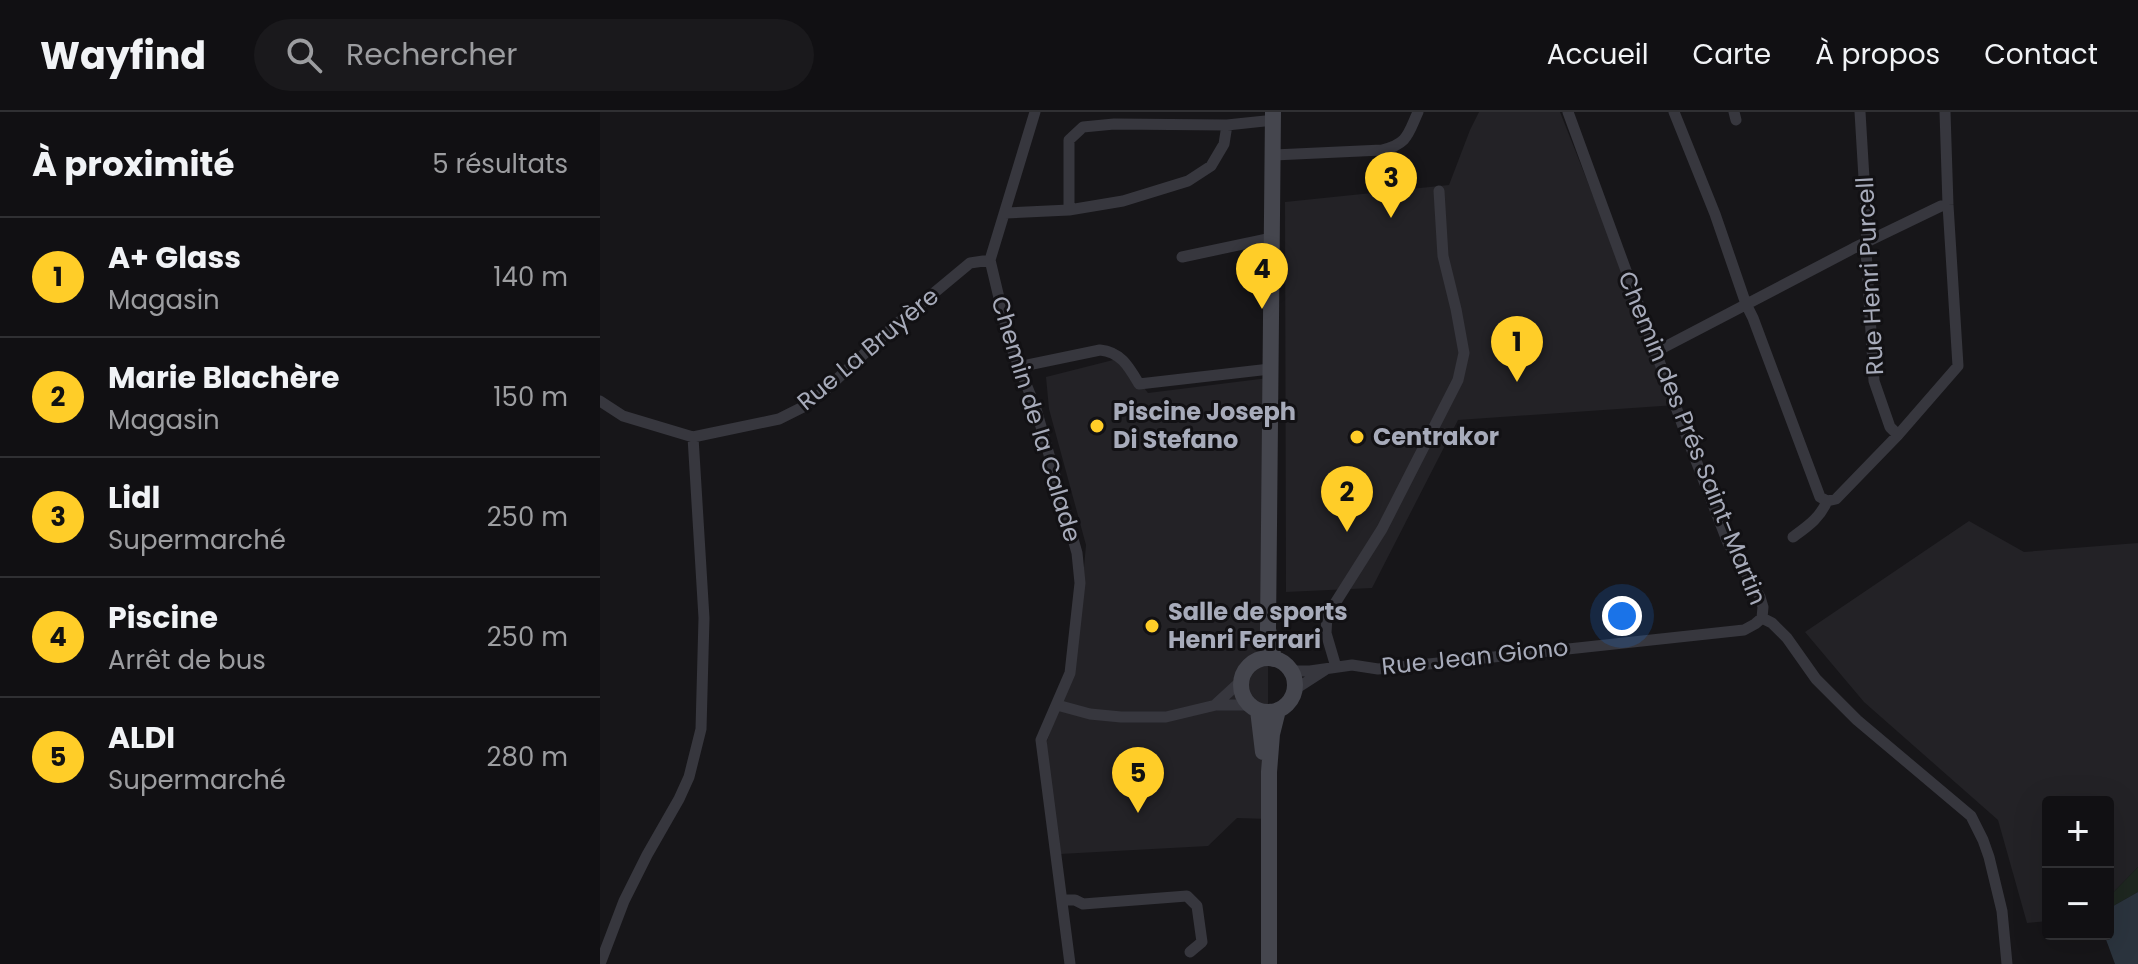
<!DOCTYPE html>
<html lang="fr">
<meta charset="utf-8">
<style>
:root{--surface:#111013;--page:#1a191c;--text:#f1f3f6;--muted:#9c9da0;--line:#303033;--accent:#ffcd28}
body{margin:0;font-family:Poppins,sans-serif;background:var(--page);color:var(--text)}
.controls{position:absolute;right:24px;bottom:24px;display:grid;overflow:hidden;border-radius:8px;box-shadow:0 8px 32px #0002}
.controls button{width:72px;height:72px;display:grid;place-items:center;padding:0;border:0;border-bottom:2px solid var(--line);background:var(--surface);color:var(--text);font:40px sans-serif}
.you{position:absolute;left:1022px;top:504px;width:28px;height:28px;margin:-20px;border:6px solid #fff;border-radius:50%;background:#1a73e8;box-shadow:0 0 0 12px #1a73e833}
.badge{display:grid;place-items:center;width:52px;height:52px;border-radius:50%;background:var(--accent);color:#111;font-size:26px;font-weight:700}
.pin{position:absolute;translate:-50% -66px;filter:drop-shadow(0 2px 4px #0008)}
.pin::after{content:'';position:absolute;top:42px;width:28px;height:24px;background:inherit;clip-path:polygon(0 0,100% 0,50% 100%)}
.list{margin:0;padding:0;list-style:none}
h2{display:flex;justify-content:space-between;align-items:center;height:104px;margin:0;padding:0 32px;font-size:34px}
h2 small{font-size:26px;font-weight:400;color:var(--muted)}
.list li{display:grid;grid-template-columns:52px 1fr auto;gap:24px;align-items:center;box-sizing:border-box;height:120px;padding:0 32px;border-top:2px solid var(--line)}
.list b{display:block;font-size:30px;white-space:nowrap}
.list p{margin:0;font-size:26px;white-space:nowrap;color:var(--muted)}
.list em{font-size:26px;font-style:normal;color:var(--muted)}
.icon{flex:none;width:44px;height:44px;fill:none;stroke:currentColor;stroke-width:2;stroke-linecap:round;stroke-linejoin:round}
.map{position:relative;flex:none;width:1538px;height:852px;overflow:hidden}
header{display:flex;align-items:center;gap:48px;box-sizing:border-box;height:112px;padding:0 40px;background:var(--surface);border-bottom:2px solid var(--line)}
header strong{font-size:38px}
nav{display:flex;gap:44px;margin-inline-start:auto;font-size:28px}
.search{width:560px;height:72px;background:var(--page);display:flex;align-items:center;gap:20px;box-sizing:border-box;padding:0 28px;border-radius:44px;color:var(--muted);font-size:30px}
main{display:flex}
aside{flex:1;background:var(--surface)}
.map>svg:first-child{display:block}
.built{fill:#232226}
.green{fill:#1e2720}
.water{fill:#2b343e}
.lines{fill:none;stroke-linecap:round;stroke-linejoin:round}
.street{stroke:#37373e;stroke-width:11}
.secondary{stroke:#45464e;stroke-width:16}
.poi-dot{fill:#ffcd28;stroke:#121114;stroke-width:3}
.labels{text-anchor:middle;stroke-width:6;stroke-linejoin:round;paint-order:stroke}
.street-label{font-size:24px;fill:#a7abba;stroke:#121114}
.poi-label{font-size:24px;font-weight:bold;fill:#a7abba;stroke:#121114;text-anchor:start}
</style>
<header>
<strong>Wayfind</strong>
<div class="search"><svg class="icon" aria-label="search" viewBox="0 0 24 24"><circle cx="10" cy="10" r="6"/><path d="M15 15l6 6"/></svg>Rechercher</div>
<nav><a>Accueil</a><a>Carte</a><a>À propos</a><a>Contact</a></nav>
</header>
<main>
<aside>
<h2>À proximité<small>5 résultats</small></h2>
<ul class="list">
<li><span class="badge">1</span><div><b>A+ Glass</b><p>Magasin</p></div><em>140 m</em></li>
<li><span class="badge">2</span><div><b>Marie Blachère</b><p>Magasin</p></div><em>150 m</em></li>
<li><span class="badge">3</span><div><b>Lidl</b><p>Supermarché</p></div><em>250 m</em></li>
<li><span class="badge">4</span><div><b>Piscine</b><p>Arrêt de bus</p></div><em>250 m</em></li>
<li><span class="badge">5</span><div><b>ALDI</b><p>Supermarché</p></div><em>280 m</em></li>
</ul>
</aside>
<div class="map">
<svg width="1538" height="852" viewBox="0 0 1538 852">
<rect width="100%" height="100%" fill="#171619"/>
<!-- built -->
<path class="built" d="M 879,0 L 960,0 L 1076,293 L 858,308 L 772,476 L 686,480 L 685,90 L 849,73 L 870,18 Z
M 521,246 L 548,281 L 668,266 L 668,707 L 637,706 L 608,734 L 460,742 L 446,632 L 476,544 L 486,433 L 449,297 L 446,265 Z
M 1369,409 L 1424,440 L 1538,431 L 1538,755 L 1508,786 L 1508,690 L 1448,690 L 1448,809 L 1427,811 L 1398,708 L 1264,590 L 1205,520 Z"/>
<!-- green -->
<path class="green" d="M 1538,755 L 1538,780 L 1508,797 L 1508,786 Z"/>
<!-- water -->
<path class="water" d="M 1538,780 L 1538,852 L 1515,852 L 1504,822 L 1508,822 L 1508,797 Z"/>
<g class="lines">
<!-- street -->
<path class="street" d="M 435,0 L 390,148 L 410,232 L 436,297 L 477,441 L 480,471 L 470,561 L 441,628 L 470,852
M 968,0 L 1088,328 L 1128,431 L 1160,485 L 1163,495 L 1162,506 L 1172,511 L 1187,526 L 1216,567 L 1257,608 L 1371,704 L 1383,728 L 1389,745 L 1402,799 L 1407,852
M 1074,0 L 1115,102 L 1146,192 L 1153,206 L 1220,385 L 1227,389 L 1236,387 L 1298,323 L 1358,254 L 1348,93 L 1345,0
M 1134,0 L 1136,8
M 1260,0 L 1267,116 L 1266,138 L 1274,269 L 1290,315 L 1298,323
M 674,43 L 782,38 C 808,32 808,22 818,0
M 469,98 L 469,28 L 483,15 L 514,12 L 627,13 L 674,8
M 405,101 L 469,98 L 523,89 L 588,69 L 611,54 L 624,32 L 627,13
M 582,145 L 672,126
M 1055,240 L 1254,136 L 1341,94 L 1348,93
M 418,255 L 500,238 C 521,240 529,255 539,272 L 670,257
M 0,289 L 23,304 L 93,325 L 179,307 L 203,295 L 222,281 L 293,215 L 370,151 L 390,148
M 1193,425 C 1208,414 1220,406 1227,389
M 736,555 L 726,521 L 727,504 L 782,417 L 858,268 L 864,241 L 856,197 L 843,144 L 839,79
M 691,559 L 710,559 L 752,553 L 778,557 L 810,554 L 1144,518 L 1155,512 L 1162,506
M 694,578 L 725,558
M 616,592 L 641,569
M 457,593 L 490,602 L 521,605 L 566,605 L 616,593 L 650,593
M 463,788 L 475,788 L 483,792 L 587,784 L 597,794 L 602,830 L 590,840
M 0,852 L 24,789 L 47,743 L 79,687 L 89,665 L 101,617 L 104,506 L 93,325"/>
<!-- secondary -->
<path class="secondary" d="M 673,0 L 668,517 L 674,547
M641 573a27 27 0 1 1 54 0a27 27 0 1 1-54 0Z
M 658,598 L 663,640
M 669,852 L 669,660 L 672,622 L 678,598"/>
</g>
<!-- markers -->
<g class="poi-dot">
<circle cx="497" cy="314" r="8"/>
<circle cx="757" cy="325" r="8"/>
<circle cx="552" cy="514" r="8"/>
</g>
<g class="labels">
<!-- street labels -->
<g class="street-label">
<text transform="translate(1270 164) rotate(-93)" y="8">Rue Henri Purcell</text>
<text transform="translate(268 237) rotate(-40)" y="8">Rue La Bruyère</text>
<text transform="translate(436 307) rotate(73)" y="8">Chemin de la Calade</text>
<text transform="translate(1092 326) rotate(68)" y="8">Chemin des Prés Saint-Martin</text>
<text transform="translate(875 545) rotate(-6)" y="8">Rue Jean Giono</text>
</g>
<!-- poi labels -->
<g class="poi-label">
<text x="513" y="308">Piscine Joseph<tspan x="513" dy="28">Di Stefano</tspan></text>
<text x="773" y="333">Centrakor</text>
<text x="568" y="508">Salle de sports<tspan x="568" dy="28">Henri Ferrari</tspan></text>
</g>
</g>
</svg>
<div class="controls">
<button>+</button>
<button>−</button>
</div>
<div class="you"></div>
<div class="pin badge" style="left:917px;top:270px">1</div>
<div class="pin badge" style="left:747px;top:420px">2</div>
<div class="pin badge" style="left:791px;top:106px">3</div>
<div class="pin badge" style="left:662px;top:197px">4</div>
<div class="pin badge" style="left:538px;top:701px">5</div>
</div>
</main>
